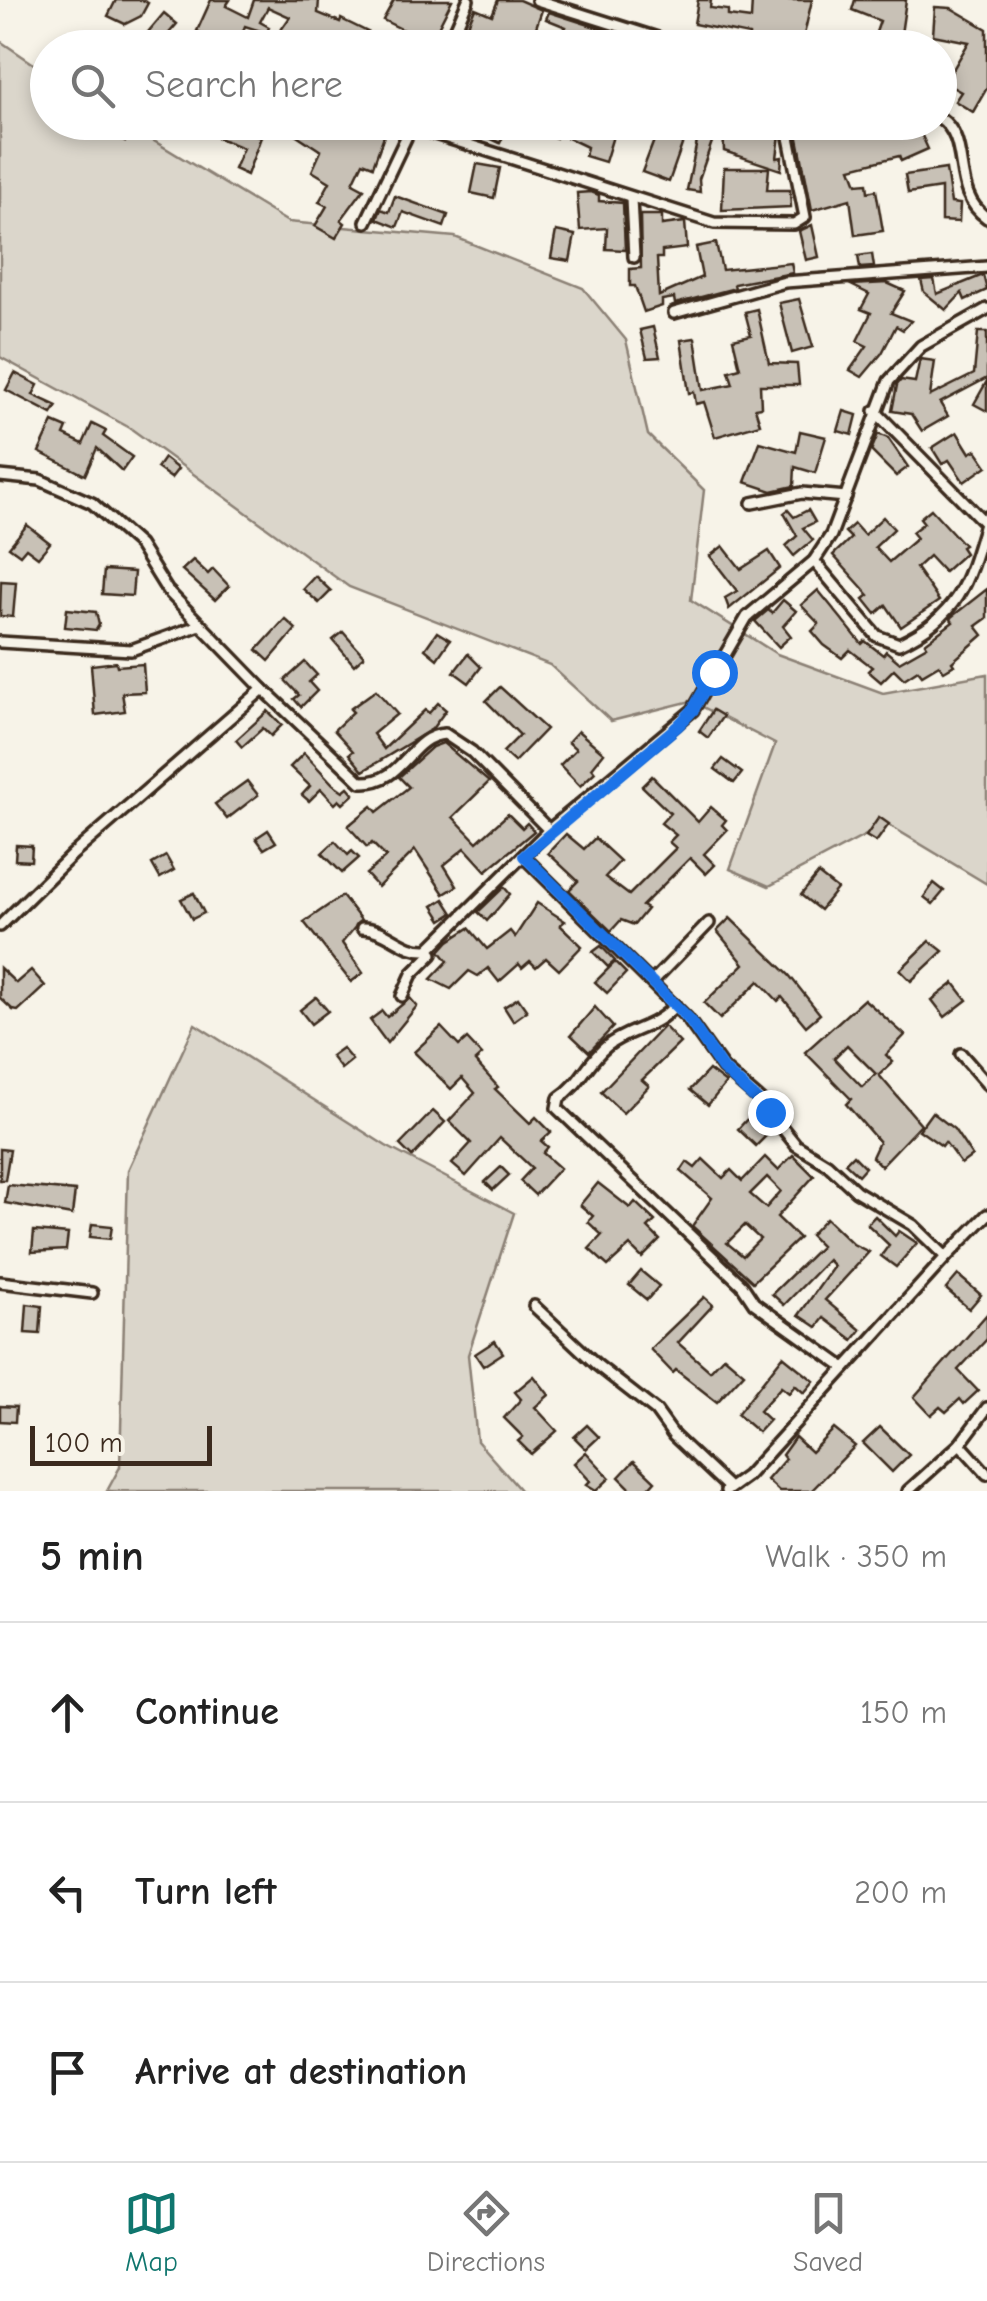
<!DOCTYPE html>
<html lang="en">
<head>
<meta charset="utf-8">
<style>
	body { margin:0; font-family:"Comic Neue",sans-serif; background:#f2f2f2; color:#222 }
	.scale { position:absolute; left:30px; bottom:25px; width:182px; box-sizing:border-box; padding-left:10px; border:5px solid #3b2a1e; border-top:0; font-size:28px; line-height:35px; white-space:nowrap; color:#3b2a1e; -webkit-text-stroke:8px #f7f3e8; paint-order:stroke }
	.stop { position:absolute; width:30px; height:30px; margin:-22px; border:8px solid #1a73e8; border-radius:50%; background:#fff }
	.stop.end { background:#1a73e8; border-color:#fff; box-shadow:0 2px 10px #0008 }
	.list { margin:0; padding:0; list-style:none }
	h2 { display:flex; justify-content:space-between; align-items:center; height:130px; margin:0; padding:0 40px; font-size:42px }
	h2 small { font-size:32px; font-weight:400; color:#767676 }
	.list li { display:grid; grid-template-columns:65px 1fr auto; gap:30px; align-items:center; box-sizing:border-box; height:180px; padding:0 40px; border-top:2px solid #e0e0e0 }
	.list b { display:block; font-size:38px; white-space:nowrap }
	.list em { font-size:32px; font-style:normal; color:#767676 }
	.icon { flex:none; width:55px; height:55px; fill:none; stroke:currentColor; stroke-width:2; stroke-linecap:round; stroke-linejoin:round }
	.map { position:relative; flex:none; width:987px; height:1491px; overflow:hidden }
	.search { position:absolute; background:#fff; box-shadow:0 5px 15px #0003; left:30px; right:30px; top:30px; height:110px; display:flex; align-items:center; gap:25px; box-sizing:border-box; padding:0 35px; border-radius:55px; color:#767676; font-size:38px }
	.sheet { height:670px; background:#fff }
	nav { display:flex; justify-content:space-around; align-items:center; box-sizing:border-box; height:140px; border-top:2px solid #e0e0e0; background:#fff; font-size:28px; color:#767676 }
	nav a { display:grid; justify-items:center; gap:5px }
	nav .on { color:#0f766e }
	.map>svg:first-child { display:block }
	.green { fill:#dbd6cb; stroke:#8b8074; stroke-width:2.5 }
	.building { fill:#c8c1b6; stroke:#3b2a1e; stroke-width:2.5; fill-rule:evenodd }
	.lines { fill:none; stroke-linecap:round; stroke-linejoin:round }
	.minor-casing { stroke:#3b2a1e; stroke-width:16 }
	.minor { stroke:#f7f3e8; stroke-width:9 }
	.route { stroke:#1a73e8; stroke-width:12 }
</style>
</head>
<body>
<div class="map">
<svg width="987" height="1491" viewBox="0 0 987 1491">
	<rect width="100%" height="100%" fill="#f7f3e8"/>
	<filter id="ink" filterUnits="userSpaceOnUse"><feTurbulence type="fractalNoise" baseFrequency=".01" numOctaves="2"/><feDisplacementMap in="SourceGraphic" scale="20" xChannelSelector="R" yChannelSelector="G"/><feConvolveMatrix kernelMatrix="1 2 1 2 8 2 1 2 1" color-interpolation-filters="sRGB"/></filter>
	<g filter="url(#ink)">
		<!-- green -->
		<g class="green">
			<path d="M0 41 47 73 48 122 124 123 288 222 455 237 583 288 626 340 648 435 704 490 691 600 777 654 883 693 987 674V884L887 824 769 886 730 869 775 744 691 701 611 721 550 665 349 587 130 428 0 357Z"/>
			<path d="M195 1024 386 1146 514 1213 468 1355 477 1441 521 1491H107L120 1467 128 1170Z"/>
		</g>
		<!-- building -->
		<g class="building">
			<path d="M116 0H142L148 3 141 16 125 24 108 16Z"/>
			<path d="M211 0H230L226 6 248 17 254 0H319L318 13 340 22 341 19 384 40 380 48H285L274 40 290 17 268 7 260 22 269 27 267 33 245 26 236 48H201L207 36 197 31Z"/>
			<path d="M394 0H452L430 43 383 20Z"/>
			<path d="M498 0H519L542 10 529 48H479L480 44 463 36 475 8 492 15Z"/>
			<path d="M698 0H711L710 8 728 10V16L751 19 752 0H812L801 48 749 40V35L694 24Z"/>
			<path d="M855 0H906L899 48 873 41 880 21 852 10Z"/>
			<path d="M935 7 951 8 987 29V88L973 112 955 101 961 92 945 83 969 42 933 35Z"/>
			<path d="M549 12 608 31 606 39 595 36 593 43 579 39 575 48H556L566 27 546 19Z"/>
			<path d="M164 13 177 24 156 48 144 37Z"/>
			<path d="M114 122H135L125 142 108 133Z"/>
			<path d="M205 122H227L261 137 247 175 234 169 243 148 216 137 219 130Z"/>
			<path d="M277 122H389L373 166 363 162 353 183 364 189 341 220 345 223 336 238 315 226 327 206 319 202 330 182 312 171 321 151Z"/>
			<path d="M488 122H510L500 143 483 135Z"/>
			<path d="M548 122H572L613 136 605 162 585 156 587 147 558 133 556 138 543 133Z"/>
			<path d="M661 122H690L669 182 642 172Z"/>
			<path d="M701 122H719L699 179 700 192 687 190Z"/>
			<path d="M723 122H769L767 132 780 134 777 158 782 157 781 170 724 151Z"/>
			<path d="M809 122H903L908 131 918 127 928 149 901 161 899 156 851 168 857 184 867 183 868 192 876 190 883 231 855 235 850 199 812 210 796 128Z"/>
			<path d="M477 164 500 168 494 198 471 193Z"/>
			<path d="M724 168H769L767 190H790L791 207 722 210Z"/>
			<path d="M946 169 951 203 960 204 959 222 941 221V188L908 193 905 175Z"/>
			<path d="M591 192 599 195V201L623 203 625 250 606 249 607 228 580 230 577 193Z"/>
			<path d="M395 196 448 215 444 227 403 212 397 227 377 219 381 209 389 212Z"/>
			<path d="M640 215H662V225L685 222 687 248 662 251V258H657L659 296 702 277 696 247 716 243 722 270 791 263 793 273 734 284 735 288 675 304 674 298 662 300V306L644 312 635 286H630V269L641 268Z"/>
			<path d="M812 225 819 257 806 260 799 231Z"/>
			<path d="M556 231 575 235 570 261 551 258Z"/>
			<path d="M872 254 874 267 860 268 858 256Z"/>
			<path d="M983 275 987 290 965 300 962 293 946 310 924 292 921 280 934 279 937 294Z"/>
			<path d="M887 283 905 291 891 313 911 321 903 330 896 326 882 353 862 377 850 370 867 346 857 341 871 313 861 309 869 294 851 285Z"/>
			<path d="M799 299 813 347 792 353 779 303Z"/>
			<path d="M757 309 769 363 797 364 799 385H760L761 407 755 408 760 424 715 437 704 402 696 404 694 392 689 393 681 340 695 338 703 390 733 384 729 371 740 368 733 339 751 335 745 312Z"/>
			<path d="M653 327 660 357 647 358 640 330Z"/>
			<path d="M978 332H987V378L940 403 948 416 922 431 911 414 892 411 897 385 901 380 915 382 920 359 935 361 930 396 974 374Z"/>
			<path d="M15 373 38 385 33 395 57 406 52 414 6 390Z"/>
			<path d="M987 381V411L974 404Z"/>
			<path d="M844 411 857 415 852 435 838 431Z"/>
			<path d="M53 422 67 428 64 435 83 444 92 424 106 431 103 436 132 457 122 471 97 448 85 475 39 452Z"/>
			<path d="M800 431 826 437 815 473 795 467 794 486 772 491 745 482 760 442 796 452Z"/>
			<path d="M957 432 970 453 976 450 987 466 964 482 949 460 942 464 932 448Z"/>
			<path d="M878 434 888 438 908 467 896 476 871 451Z"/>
			<path d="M164 458 178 469 171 478 157 468Z"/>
			<path d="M931 509 964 545 961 547 965 553 944 572 929 556 916 568 939 601 901 627 886 605 876 614 864 599 869 595 833 555 851 538 845 532 854 524 864 535 883 517 894 529 875 547 889 562 917 538 912 532 924 523 920 518Z"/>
			<path d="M788 510 794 517 808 510 815 522 803 528 813 540 794 556 786 546 797 536 784 513Z"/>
			<path d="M27 525 50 543 38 557 26 548 20 555 9 547Z"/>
			<path d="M723 546 741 569 769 551 780 568 729 609 725 598 737 591 710 556Z"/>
			<path d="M193 560 208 574 213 569 229 586 215 600 182 570Z"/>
			<path d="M104 570 134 572 132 596 102 594Z"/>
			<path d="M315 576 331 591 319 603 303 589Z"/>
			<path d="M1 581 16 582 13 617 0 616Z"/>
			<path d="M987 589V618L976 626 983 635 952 662 954 665 944 671 939 665 922 675 918 670 904 679 894 669 881 682 868 671 872 667 850 650 842 658 824 645 812 631 819 624 801 605 818 590 862 644 865 641 883 655 886 651 899 662 927 646 925 643 953 622 950 618Z"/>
			<path d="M783 600 796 611 783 626 791 636 779 647 755 621 768 610 772 613Z"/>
			<path d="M67 609 96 612 99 625 96 630 65 627Z"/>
			<path d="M285 619 296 629 269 661 257 650Z"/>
			<path d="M343 632 364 656 354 665 333 640Z"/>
			<path d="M437 632 450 640 437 659 425 649Z"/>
			<path d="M468 654 481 667 469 683 454 672Z"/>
			<path d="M116 662 117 666 143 664 145 692 122 693 125 711 95 715 91 665Z"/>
			<path d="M305 662 317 675 309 682 317 691 301 707 294 699 299 695 285 680Z"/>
			<path d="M500 687 546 729 514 762 503 752 520 735 486 701Z"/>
			<path d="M376 690 397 714 373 734 384 749 425 710 429 713 438 703 446 710 432 729 363 771 349 754 353 751 334 730 353 712 350 709Z"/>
			<path d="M713 710 723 716 708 738 699 731Z"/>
			<path d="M268 711 282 725 271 736 263 728 242 747 236 740Z"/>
			<path d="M578 731 604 753 592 768 595 772 580 786 560 765 576 749 568 742Z"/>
			<path d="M443 743 489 782 453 817 477 842 508 814 522 828 527 823 534 831 486 871 465 848 444 865 457 886 444 894 415 850 378 887 366 874 386 857 372 843 367 847 348 826 372 806 377 812 409 787 399 777 432 747Z"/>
			<path d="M304 753 333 784 343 791 348 787 354 794 343 804 339 800 335 804 321 789 309 801 302 795 310 786 290 767Z"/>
			<path d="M723 759 742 773 734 783 715 769Z"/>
			<path d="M652 776 698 822 711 807 726 820 722 825 727 830 704 854 715 865 706 874 690 858 642 906 647 909 634 925 621 920 611 931 569 890 578 881 548 853 566 834 584 849 595 838 620 861 605 877 629 895 676 848 669 842 676 835 661 823 670 813 642 786Z"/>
			<path d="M247 781 258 795 227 819 215 804Z"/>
			<path d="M879 817 889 824 876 842 866 836Z"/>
			<path d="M268 830 276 842 264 849 256 838Z"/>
			<path d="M335 841 348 855 352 851 359 858 342 873 322 853Z"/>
			<path d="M16 845 32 846 31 861 15 860Z"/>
			<path d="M166 856 174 870 160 878 152 864Z"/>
			<path d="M818 874 837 889 820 910 801 895Z"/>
			<path d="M934 883 944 891 933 904 924 897Z"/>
			<path d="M504 887 510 894 487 921 478 912Z"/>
			<path d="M194 893 204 913 192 919 181 899Z"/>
			<path d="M342 896 361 920 342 943 363 973 351 982 304 922Z"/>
			<path d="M444 899 453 913 442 920 433 906Z"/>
			<path d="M537 903 565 921 560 925 582 946 559 970 546 958 536 967 530 961 522 968 519 964 499 982 488 968 478 976 469 971 451 989 431 979 448 961 440 951 449 941 469 928 487 949 510 931 515 937Z"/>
			<path d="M730 918 789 975 820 1014 806 1026 782 997 778 1001 759 981 720 1019 704 1003 744 964 717 931Z"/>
			<path d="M930 941 943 951 911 981 900 970Z"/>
			<path d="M601 946 615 961 608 967 593 952Z"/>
			<path d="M615 962 626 973 607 993 595 982Z"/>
			<path d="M0 968 16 983 31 970 45 986 18 1011 13 1010 0 998Z"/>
			<path d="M954 983 967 1000 945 1017 932 1000Z"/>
			<path d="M316 997 328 1011 311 1024 300 1010Z"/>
			<path d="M410 998 417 1006 387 1043 370 1020 382 1011 387 1017Z"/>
			<path d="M518 998 527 1011 513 1021 504 1007Z"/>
			<path d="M864 999 905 1035 886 1055 893 1062 879 1075 921 1124 881 1166 872 1157 879 1142 846 1104 851 1099 805 1052ZM847 1045 876 1074 862 1087 834 1058Z"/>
			<path d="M595 1007 613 1027 589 1052 571 1035Z"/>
			<path d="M664 1026 680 1043 642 1080 649 1086 623 1113 601 1092Z"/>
			<path d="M441 1027 459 1046 467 1039 482 1055 475 1061 498 1087 495 1089 530 1123 536 1117 551 1132 541 1141 548 1147 543 1153 560 1168 535 1195 520 1181 532 1168 500 1138 466 1176 452 1164 471 1143 449 1121 475 1093 462 1078 451 1089 414 1052Z"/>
			<path d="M342 1048 352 1060 341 1069 331 1056Z"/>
			<path d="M709 1070 726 1083 708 1105 690 1090Z"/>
			<path d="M433 1111 445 1122 412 1157 400 1145Z"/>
			<path d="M932 1112 954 1129 972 1156 961 1164 945 1142 942 1146 919 1130Z"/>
			<path d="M750 1116 769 1133 756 1146 738 1129Z"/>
			<path d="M0 1149 10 1150 5 1180H0Z"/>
			<path d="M793 1155 814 1176 777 1217 799 1238 753 1282 692 1226 712 1198 681 1171 687 1162 695 1168 703 1159 723 1178 731 1170 742 1181 765 1157 778 1170ZM767 1177 781 1191 766 1208 750 1194ZM745 1225 760 1239 743 1256 727 1243Z"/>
			<path d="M853 1155 865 1167 858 1175 845 1163Z"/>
			<path d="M501 1167 509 1175 493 1190 485 1182Z"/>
			<path d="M598 1183 630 1208 635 1202 655 1221 648 1228 660 1240 642 1258 630 1246 608 1266 589 1249 602 1235 588 1222 593 1216 580 1205Z"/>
			<path d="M8 1185 75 1191 72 1215 5 1203Z"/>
			<path d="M875 1216 895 1236 899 1231 917 1243 896 1267 881 1256 889 1245 867 1224Z"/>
			<path d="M826 1218 853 1244 869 1252 825 1300 861 1330 853 1340 824 1318 817 1327 799 1315 834 1266 828 1260 784 1305 772 1294 821 1246 810 1235Z"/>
			<path d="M92 1224 112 1226 110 1239 90 1237Z"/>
			<path d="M34 1231 68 1234 66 1250 32 1252Z"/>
			<path d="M641 1271 659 1286 647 1300 629 1285Z"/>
			<path d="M958 1275 981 1295 969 1309 946 1289Z"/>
			<path d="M704 1297 713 1305 678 1343 710 1371 724 1356 744 1373 717 1402 676 1370 673 1373 650 1349Z"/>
			<path d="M27 1304 42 1306 40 1334 25 1333Z"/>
			<path d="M987 1314V1339L958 1370 978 1391 964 1404 960 1399 946 1412 940 1407 931 1415 914 1397Z"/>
			<path d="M495 1341 503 1353 483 1366 475 1354Z"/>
			<path d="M783 1356 814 1381 804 1393 795 1385 789 1393 781 1387 759 1411 769 1420 758 1432 737 1414Z"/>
			<path d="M534 1376 549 1395 535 1407 557 1431 531 1454 518 1441 523 1437 504 1418 521 1399 515 1392Z"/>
			<path d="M0 1406 16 1407 15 1422 0 1421Z"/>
			<path d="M587 1425 599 1437 586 1449 574 1437Z"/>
			<path d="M880 1427 909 1455 892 1472 863 1443Z"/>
			<path d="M834 1429 855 1446 811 1491H779L767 1480 785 1459 782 1455 795 1437 811 1452Z"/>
			<path d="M586 1452 610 1478 596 1491 586 1485 590 1481 574 1463Z"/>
			<path d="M634 1461 655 1481 646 1491H633L619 1477Z"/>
		</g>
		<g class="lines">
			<defs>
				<g id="minor">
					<path d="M537 0 689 48"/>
					<path d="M447 48 468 0"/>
					<path d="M940 118C973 141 949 192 987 218"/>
					<path d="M397 122 714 223 794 224 805 217 786 122"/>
					<path d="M187 129 192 122"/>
					<path d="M631 199 634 257"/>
					<path d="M366 222 412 125"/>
					<path d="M674 313 785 282 987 267"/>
					<path d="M875 411 985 523"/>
					<path d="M0 476 40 480 92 503 139 545 167 590 263 689 361 782C404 784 409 736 445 734L472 752 549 830"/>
					<path d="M752 503 802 493 846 497"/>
					<path d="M814 561 877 636 899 644C962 615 969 577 987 517"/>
					<path d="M0 642 131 650 200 625"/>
					<path d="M523 856 687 1018 723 1068 760 1100 796 1145 827 1164 856 1191 913 1225 946 1257 987 1215"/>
					<path d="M0 926 73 854 263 689"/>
					<path d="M362 928C388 928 402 952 428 950L549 830 693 710 747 617 814 561 831 535 889 381 921 346 987 309"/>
					<path d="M652 982 709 923"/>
					<path d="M402 996 412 974 432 954 428 950"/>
					<path d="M675 1005C657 1028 628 1029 607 1046 587 1062 581 1084 559 1098L557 1108 742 1285 754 1303 845 1368"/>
					<path d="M961 1054 987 1084"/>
					<path d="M0 1282 92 1293"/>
					<path d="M534 1306 597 1365 656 1411 674 1436 729 1488"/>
					<path d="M960 1444 987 1474"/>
					<path d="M726 1491 747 1476 946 1257"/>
					<path d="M908 1491 960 1444 987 1408"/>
				</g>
			</defs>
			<!-- minor casing -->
			<use href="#minor" class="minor-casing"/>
			<!-- minor -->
			<use href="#minor" class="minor"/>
		</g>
	</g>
	<g class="lines" filter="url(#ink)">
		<!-- route -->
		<path class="route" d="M714 672 693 710 678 726 524 856 688 1018 722 1068 770 1112"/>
	</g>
</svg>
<div class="scale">100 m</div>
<div class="stop" style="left:714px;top:672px"></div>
<div class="stop end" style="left:770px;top:1112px"></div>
<div class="search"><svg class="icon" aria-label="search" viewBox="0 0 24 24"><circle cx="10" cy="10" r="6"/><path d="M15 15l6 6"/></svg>Search here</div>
</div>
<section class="sheet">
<h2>5 min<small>Walk · 350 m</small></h2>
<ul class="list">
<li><svg class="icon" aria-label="ahead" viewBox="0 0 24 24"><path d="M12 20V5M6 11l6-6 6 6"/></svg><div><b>Continue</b></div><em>150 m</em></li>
<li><svg class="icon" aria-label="left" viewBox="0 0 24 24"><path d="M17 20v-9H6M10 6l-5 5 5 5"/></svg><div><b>Turn left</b></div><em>200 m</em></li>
<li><svg class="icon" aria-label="arrive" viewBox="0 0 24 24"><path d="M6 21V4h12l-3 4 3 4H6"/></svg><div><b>Arrive at destination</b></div></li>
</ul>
</section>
<nav>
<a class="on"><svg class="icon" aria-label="map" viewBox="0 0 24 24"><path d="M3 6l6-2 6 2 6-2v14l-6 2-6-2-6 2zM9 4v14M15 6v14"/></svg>Map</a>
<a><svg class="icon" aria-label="directions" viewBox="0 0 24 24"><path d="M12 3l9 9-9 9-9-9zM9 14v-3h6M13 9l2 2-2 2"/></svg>Directions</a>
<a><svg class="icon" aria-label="saved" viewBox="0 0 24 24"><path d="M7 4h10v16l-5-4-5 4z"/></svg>Saved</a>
</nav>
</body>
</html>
